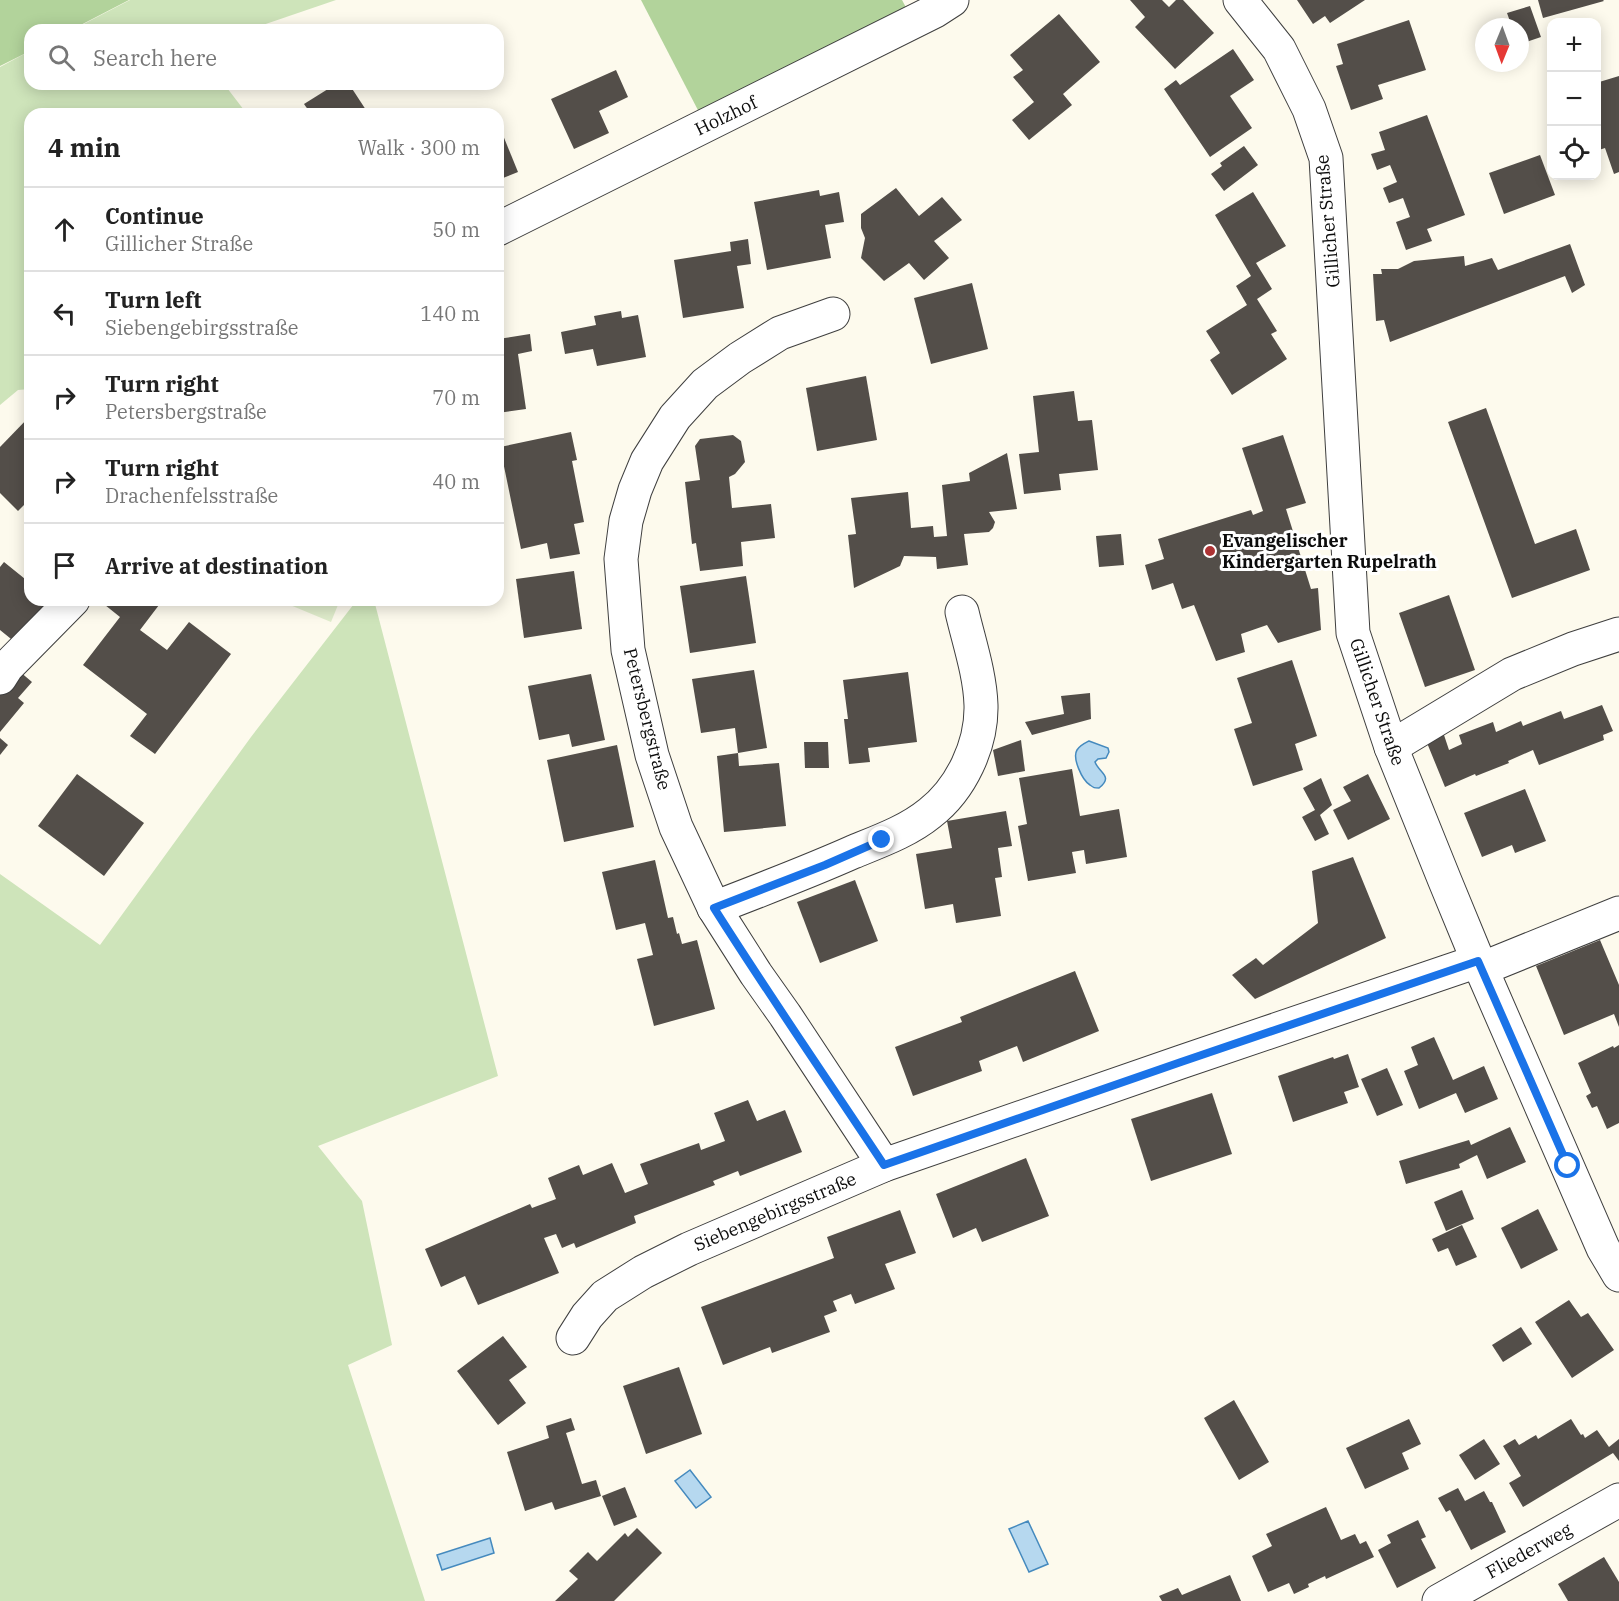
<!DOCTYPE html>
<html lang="en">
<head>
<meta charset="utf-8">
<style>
	body { margin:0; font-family:"IBM Plex Serif",serif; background:#f6f6f6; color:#222 }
	.controls { position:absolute; right:18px; top:18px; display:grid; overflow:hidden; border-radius:12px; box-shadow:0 3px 15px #0003 }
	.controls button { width:54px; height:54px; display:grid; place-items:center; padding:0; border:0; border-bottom:2px solid #e0e0e0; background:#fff; color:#222; font:30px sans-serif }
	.compass { position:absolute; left:1475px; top:18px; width:54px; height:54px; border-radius:50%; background:#fff; box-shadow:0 3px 15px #0003; rotate:181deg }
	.stop { position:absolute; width:18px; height:18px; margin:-14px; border:4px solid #1a73e8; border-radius:50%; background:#fff }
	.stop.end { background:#1a73e8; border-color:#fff; box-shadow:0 2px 6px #0008 }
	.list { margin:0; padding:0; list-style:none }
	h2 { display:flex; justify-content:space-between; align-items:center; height:78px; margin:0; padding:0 24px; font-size:26px }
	h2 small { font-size:20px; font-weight:400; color:#767676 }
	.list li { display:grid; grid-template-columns:39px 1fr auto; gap:18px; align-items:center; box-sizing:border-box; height:84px; padding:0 24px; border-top:2px solid #e0e0e0 }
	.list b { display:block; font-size:22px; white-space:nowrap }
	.list p { margin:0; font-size:20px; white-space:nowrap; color:#767676 }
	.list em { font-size:20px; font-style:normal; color:#767676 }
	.icon { flex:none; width:33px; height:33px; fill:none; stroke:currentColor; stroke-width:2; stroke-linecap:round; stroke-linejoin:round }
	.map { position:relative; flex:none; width:1619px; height:1601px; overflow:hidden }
	.search { position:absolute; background:#fff; box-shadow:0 3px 15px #0003; left:24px; top:24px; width:480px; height:66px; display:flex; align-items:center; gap:15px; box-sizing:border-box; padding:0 21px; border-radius:18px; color:#767676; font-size:22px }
	.panel { position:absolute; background:#fff; box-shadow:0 3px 15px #0003; left:24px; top:108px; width:480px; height:498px; border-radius:18px }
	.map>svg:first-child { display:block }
	.green { fill:#cee4ba }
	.forest { fill:#b2d39b }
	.pitch { fill:#dfeccb }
	.water { fill:#b6d8ef; stroke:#458abe; stroke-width:1.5 }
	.building { fill:#534e49 }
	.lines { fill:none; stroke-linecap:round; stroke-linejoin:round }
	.minor-casing { stroke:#3f3f3f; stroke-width:35 }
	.minor { stroke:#fff; stroke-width:33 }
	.route { stroke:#1a73e8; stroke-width:8 }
	.poi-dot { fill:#ad3334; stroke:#fff; stroke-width:2 }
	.labels { text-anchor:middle; stroke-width:6; stroke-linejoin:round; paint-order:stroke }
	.street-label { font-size:18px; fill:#0c0c0c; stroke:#fff }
	.poi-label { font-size:18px; font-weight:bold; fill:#0c0c0c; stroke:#fff; text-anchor:start }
</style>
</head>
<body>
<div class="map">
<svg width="1619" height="1601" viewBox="0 0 1619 1601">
	<rect width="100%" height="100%" fill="#fdfaed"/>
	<!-- green -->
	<g class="green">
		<path d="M130 0H336L248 30H72Z"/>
		<path d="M30 51V84H224L247 114H30V389L18 390 0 405V67Z"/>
		<path d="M357 600H374L498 1076 318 1146 362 1201 392 1345 348 1365 425 1601H0V874L100 945 251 737Z"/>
	</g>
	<!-- forest -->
	<g class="forest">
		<path d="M0 0H129L71 30H30V51L0 66Z"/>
		<path d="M641 0H902L909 13 701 116Z"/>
	</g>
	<!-- pitch -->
	<path class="pitch" d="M278 600H340L331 622Z"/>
	<!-- water -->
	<g class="water">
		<path d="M1089 741 1108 748 1109 752 1106 758 1098 759 1095 762C1099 773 1114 776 1099 788 1094 788 1094 788 1090 785 1082 780 1072 758 1077 750 1080 745 1085 743 1089 741Z"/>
		<path d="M690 1470 711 1497 696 1508 675 1481Z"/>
		<path d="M1028 1521 1048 1564 1029 1572 1009 1529Z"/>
		<path d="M490 1538 494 1553 442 1570 437 1555Z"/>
	</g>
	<!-- building -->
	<g class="building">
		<path d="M1130 0H1162L1169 7 1176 0H1183L1214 33 1175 69 1135 27 1145 17Z"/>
		<path d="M1297 0H1365L1330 23 1325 16 1313 24Z"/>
		<path d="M1538 0H1603L1604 1 1543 18Z"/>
		<path d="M1530 6 1541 37 1520 44V27H1512L1507 13Z"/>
		<path d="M1059 14 1100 62 1063 94 1072 105 1029 140 1012 120 1034 102 1013 77 1023 70 1010 55Z"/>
		<path d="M1409 20 1426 70 1378 85 1383 99 1351 110 1336 66 1343 64 1337 44Z"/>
		<path d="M1233 49 1254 80 1230 96 1252 128 1210 157 1164 89 1176 80 1180 85Z"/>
		<path d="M616 70 628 97 599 111 609 133 574 149 551 99Z"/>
		<path d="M1619 76V172L1614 174 1605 148 1596 151V83Z"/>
		<path d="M336 84H349L366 110 360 114H311L304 104Z"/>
		<path d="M1427 115 1465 215 1427 229 1432 241 1406 250 1396 222 1410 217 1403 198 1389 203 1383 188 1397 182 1390 165 1377 170 1371 154 1385 150 1379 132Z"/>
		<path d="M498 123 518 172 498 180Z"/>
		<path d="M1244 146 1258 165 1224 191 1211 174 1222 166 1220 163Z"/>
		<path d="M1540 155 1555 195 1504 214 1489 173Z"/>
		<path d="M896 188 919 216 942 197 962 220 934 241 949 258 924 280 909 263 884 281 861 258 865 238 861 228V214Z"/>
		<path d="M819 190 820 196 839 192 844 222 825 225 831 258 767 270 754 202Z"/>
		<path d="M1253 192 1286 246 1256 263 1272 289 1257 299 1277 331 1271 334 1287 359 1232 395 1210 360 1220 353 1206 331 1247 305 1236 286 1251 276 1215 215Z"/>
		<path d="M748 239 751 264 737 266 744 308 683 318 674 260 731 251 730 242Z"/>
		<path d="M1570 244 1585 285 1572 293 1565 276 1390 342 1384 320 1376 321 1373 274H1382L1381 269H1398L1414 261 1464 256 1465 266 1492 258 1498 270Z"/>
		<path d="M972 283 988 349 931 364 914 298Z"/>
		<path d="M621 311 622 318 638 315 646 357 597 366 593 349 565 354 561 332 596 325 594 316Z"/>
		<path d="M530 334 532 351 518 354 526 409 498 413V339Z"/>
		<path d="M866 376 877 440 817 451 806 388Z"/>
		<path d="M1074 391 1078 421 1092 420 1098 470 1059 474 1061 490 1024 494 1019 454 1039 452 1033 396Z"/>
		<path d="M1486 408 1535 544 1576 529 1590 570 1512 598 1448 422Z"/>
		<path d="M30 416V499L18 511 0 493V447Z"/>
		<path d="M571 432 577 460 572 461 584 522 574 524 580 554 550 559 547 543 521 549 500 447Z"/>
		<path d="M733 435 741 441 745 462 735 474 729 477 732 508 771 504 775 538 741 542 743 566 700 571 696 543 692 544 685 482 700 480 695 446 700 439Z"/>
		<path d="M1283 435 1306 503 1286 509 1311 589 1318 588 1321 630 1278 643 1267 625 1241 634 1245 652 1216 661 1194 605 1182 609 1173 583 1152 590 1145 565 1164 559 1158 539 1251 510 1253 515 1263 511 1242 448Z"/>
		<path d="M1007 453 1017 509 989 512 995 522 993 528 989 532 964 534 968 565 937 569 936 557 904 556 900 566 854 588 848 535 856 534 851 498 908 492 911 528 933 526 934 537 947 536 942 485 970 481 969 473Z"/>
		<path d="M1121 534 1124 565 1099 567 1096 536Z"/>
		<path d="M4 562 30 583V600H51L21 647 0 630V567Z"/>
		<path d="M574 571 582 629 524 638 516 579Z"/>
		<path d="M746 576 756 643 690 653 680 586Z"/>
		<path d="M1449 595 1475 670 1425 687 1399 613Z"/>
		<path d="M101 600H152L159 605 140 630 167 650 189 622 231 654 155 754 130 736 147 714 83 665 120 617 100 601Z"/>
		<path d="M1292 660 1317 736 1295 744 1303 770 1253 786 1234 729 1252 723 1237 678Z"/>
		<path d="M754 670 767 748 738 753 735 728 701 733 692 679Z"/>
		<path d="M19 671 32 682 18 698 24 703 0 732V694Z"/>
		<path d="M908 672 917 742 868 748 870 762 849 764 844 719H848L843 680Z"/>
		<path d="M591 674 605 740 572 747 569 734 539 740 528 686Z"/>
		<path d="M1090 693 1091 719 1032 735 1025 722 1064 714 1061 696Z"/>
		<path d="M1602 705 1613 731 1603 735 1604 740 1539 765 1533 750 1508 761 1509 763 1476 776 1475 774 1445 787 1425 738 1442 729 1449 750 1462 744 1459 735 1493 722 1496 732 1521 721 1523 726 1561 711 1564 719Z"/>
		<path d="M0 738 8 745 0 755Z"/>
		<path d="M1021 740 1025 771 998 776 993 750Z"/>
		<path d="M804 742H828L829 768H805Z"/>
		<path d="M617 745 634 827 564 842 547 760Z"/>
		<path d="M738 753 739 766 779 763 786 826 724 832 717 756Z"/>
		<path d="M1072 769 1080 816 1119 809 1127 857 1086 864 1084 850 1072 852 1076 873 1028 881 1018 826 1027 824 1019 778Z"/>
		<path d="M77 774 144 823 104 876 38 826Z"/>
		<path d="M1368 774 1390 819 1348 840 1333 810 1351 801 1343 787Z"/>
		<path d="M1321 778 1332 805 1320 815 1329 834 1315 841 1302 817 1315 810 1303 788Z"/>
		<path d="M1525 789 1546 841 1515 853 1512 845 1482 857 1464 813Z"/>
		<path d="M1006 811 1012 846 998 848 1002 877 995 878 1001 916 956 923 953 904 925 909 916 854 952 848 947 821Z"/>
		<path d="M1353 857 1386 938 1255 999 1232 975 1256 958 1263 965 1318 923 1312 871Z"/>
		<path d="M655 860 668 918 673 917 677 934 679 933 682 944 697 940 715 1009 654 1026 637 959 653 955 645 923 616 930 602 872Z"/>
		<path d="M855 880 878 941 820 963 797 902Z"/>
		<path d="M1600 940 1619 985V1027L1614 1014 1564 1035 1536 966Z"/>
		<path d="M1075 971 1099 1031 1023 1062 1017 1046 979 1061 982 1071 913 1096 895 1047 962 1022 960 1017Z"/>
		<path d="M1434 1037 1453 1080 1484 1066 1498 1099 1465 1113 1456 1093 1419 1109 1404 1071 1418 1065 1411 1047Z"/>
		<path d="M1619 1045V1123L1607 1129 1597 1106 1592 1108 1586 1096 1591 1093 1578 1063 1613 1046 1614 1048Z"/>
		<path d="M1348 1054 1359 1087 1344 1092 1348 1103 1293 1122 1278 1076 1333 1057 1334 1059Z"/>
		<path d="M1387 1068 1403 1105 1377 1116 1361 1079Z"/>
		<path d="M1212 1093 1232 1154 1151 1181 1131 1119Z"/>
		<path d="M748 1100 757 1121 785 1110 802 1152 740 1176 738 1171 713 1181 715 1185 634 1216 636 1223 576 1248 574 1243 562 1248 556 1234 544 1238 559 1273 478 1305 465 1276 441 1287 425 1249 530 1204 532 1208 556 1199 548 1178 579 1165 583 1175 612 1163 625 1193 648 1184 640 1164 699 1143 701 1150 725 1141 714 1113Z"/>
		<path d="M1510 1127 1526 1162 1487 1179 1477 1155 1459 1164 1460 1168 1406 1184 1399 1161 1469 1140 1471 1145Z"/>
		<path d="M1026 1158 1049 1216 982 1242 976 1228 953 1238 936 1194Z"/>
		<path d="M1462 1190 1474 1219 1446 1231 1434 1202Z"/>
		<path d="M1538 1209 1558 1250 1521 1269 1501 1228Z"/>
		<path d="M900 1210 916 1253 885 1264 895 1289 855 1304 851 1294 833 1301 837 1311 824 1316 830 1332 772 1353 770 1347 723 1365 701 1307 834 1258 827 1237Z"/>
		<path d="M1462 1225 1477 1257 1456 1266 1448 1248 1438 1252 1432 1239Z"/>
		<path d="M1569 1300 1581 1317 1588 1313 1614 1350 1572 1378 1535 1322Z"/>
		<path d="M1521 1327 1532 1344 1503 1362 1492 1345Z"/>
		<path d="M503 1336 527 1367 509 1380 526 1403 498 1425 457 1371Z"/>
		<path d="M679 1367 702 1434 646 1454 623 1386Z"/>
		<path d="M1234 1400 1269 1462 1239 1480 1204 1418Z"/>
		<path d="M571 1418 575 1430 566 1433 582 1484 596 1480 601 1496 555 1510 552 1502 525 1511 507 1452 549 1438 546 1426Z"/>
		<path d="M1409 1419 1421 1444 1402 1453 1409 1469 1365 1489 1346 1448Z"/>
		<path d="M1571 1419 1581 1435 1583 1434 1585 1438 1597 1430 1609 1447 1619 1439V1461L1613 1453 1523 1507 1509 1483 1521 1476 1503 1446 1515 1439 1519 1445 1536 1435 1538 1439Z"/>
		<path d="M1484 1439 1500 1464 1475 1480 1459 1455Z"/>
		<path d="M625 1487 637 1517 614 1526 602 1496Z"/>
		<path d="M1458 1488 1465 1501 1484 1491 1490 1502H1492L1506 1532 1471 1550 1450 1510 1446 1512 1438 1498Z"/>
		<path d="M1326 1507 1341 1540 1355 1534 1360 1544 1366 1541 1374 1557 1326 1579 1325 1576 1308 1584 1309 1587 1294 1594 1289 1583 1268 1592 1252 1556 1272 1546 1266 1534Z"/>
		<path d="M1418 1520 1426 1537 1421 1539 1436 1568 1397 1588 1378 1550 1391 1543 1387 1535Z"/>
		<path d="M637 1528 662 1553 614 1601H555L578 1579 569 1571 588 1552 597 1561 625 1533 628 1537Z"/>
		<path d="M1604 1557 1619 1582V1601H1568L1558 1584Z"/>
		<path d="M1230 1575 1241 1601H1162L1159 1596 1178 1588 1182 1595Z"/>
	</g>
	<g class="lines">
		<defs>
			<g id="minor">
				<path d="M1240 0 1279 49 1309 109 1326 158 1353 633 1391 747 1445 881 1478 961 1603 1248 1619 1275"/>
				<path d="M498 229 935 11 952 0"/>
				<path d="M833 314 780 333 740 358 705 384 675 417 647 461 635 490 626 521 621 559 628 650 652 755 676 827 714 908 756 974 785 1015 884 1165"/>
				<path d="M0 678 7 667 73 600"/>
				<path d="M1391 747 1512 674 1573 649 1619 634"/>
				<path d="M714 908C761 890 808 872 853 852 880 841 908 831 930 813 961 789 982 745 981 705 980 674 969 642 962 612"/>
				<path d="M1481 969 1619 913"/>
				<path d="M573 1338 587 1316 605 1296 643 1272 689 1249 884 1165 1181 1062 1478 961"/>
				<path d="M1439 1601 1619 1500"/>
			</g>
		</defs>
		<!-- minor casing -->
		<use href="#minor" class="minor-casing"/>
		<!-- minor -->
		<use href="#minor" class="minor"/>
	</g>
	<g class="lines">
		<!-- route -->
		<path class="route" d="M882 840 825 865 714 908C769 995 827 1079 884 1165L1181 1062 1478 961 1568 1166"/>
	</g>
	<!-- markers -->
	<circle class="poi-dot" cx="1210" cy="551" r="6"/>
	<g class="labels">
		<!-- street labels -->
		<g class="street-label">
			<text transform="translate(726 116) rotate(-26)" y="6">Holzhof</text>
			<text transform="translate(1328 221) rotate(-95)" y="6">Gillicher Straße</text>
			<text transform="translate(1377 702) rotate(71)" y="6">Gillicher Straße</text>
			<text transform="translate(647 719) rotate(76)" y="6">Petersbergstraße</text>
			<text transform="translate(775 1212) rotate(-23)" y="6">Siebengebirgsstraße</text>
			<text transform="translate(1529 1551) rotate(-29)" y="6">Fliederweg</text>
		</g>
		<!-- poi labels -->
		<g class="poi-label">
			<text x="1222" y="547">Evangelischer<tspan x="1222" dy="21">Kindergarten Rupelrath</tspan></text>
		</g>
	</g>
</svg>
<div class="controls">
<button>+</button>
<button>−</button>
<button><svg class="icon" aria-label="locate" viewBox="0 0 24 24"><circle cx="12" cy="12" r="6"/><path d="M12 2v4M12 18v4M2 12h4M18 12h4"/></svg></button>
</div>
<svg class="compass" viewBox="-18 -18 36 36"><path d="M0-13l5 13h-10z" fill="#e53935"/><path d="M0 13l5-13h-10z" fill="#767676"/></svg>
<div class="stop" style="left:1568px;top:1166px"></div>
<div class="stop end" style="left:882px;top:840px"></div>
<div class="search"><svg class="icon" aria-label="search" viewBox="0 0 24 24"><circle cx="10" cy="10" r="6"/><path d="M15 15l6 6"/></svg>Search here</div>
<section class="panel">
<h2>4 min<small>Walk · 300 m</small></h2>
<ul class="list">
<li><svg class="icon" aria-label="ahead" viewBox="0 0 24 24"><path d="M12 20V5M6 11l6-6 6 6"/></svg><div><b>Continue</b><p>Gillicher Straße</p></div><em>50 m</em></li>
<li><svg class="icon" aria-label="left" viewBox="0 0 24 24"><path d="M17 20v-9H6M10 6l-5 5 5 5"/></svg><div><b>Turn left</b><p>Siebengebirgsstraße</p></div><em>140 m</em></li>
<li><svg class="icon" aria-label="right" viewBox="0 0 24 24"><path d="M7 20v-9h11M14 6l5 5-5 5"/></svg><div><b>Turn right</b><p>Petersbergstraße</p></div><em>70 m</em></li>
<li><svg class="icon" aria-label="right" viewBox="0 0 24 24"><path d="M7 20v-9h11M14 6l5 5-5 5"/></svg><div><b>Turn right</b><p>Drachenfelsstraße</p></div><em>40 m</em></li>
<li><svg class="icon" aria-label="arrive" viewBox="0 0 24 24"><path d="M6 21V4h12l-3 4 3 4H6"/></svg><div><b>Arrive at destination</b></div></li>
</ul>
</section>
</div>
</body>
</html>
